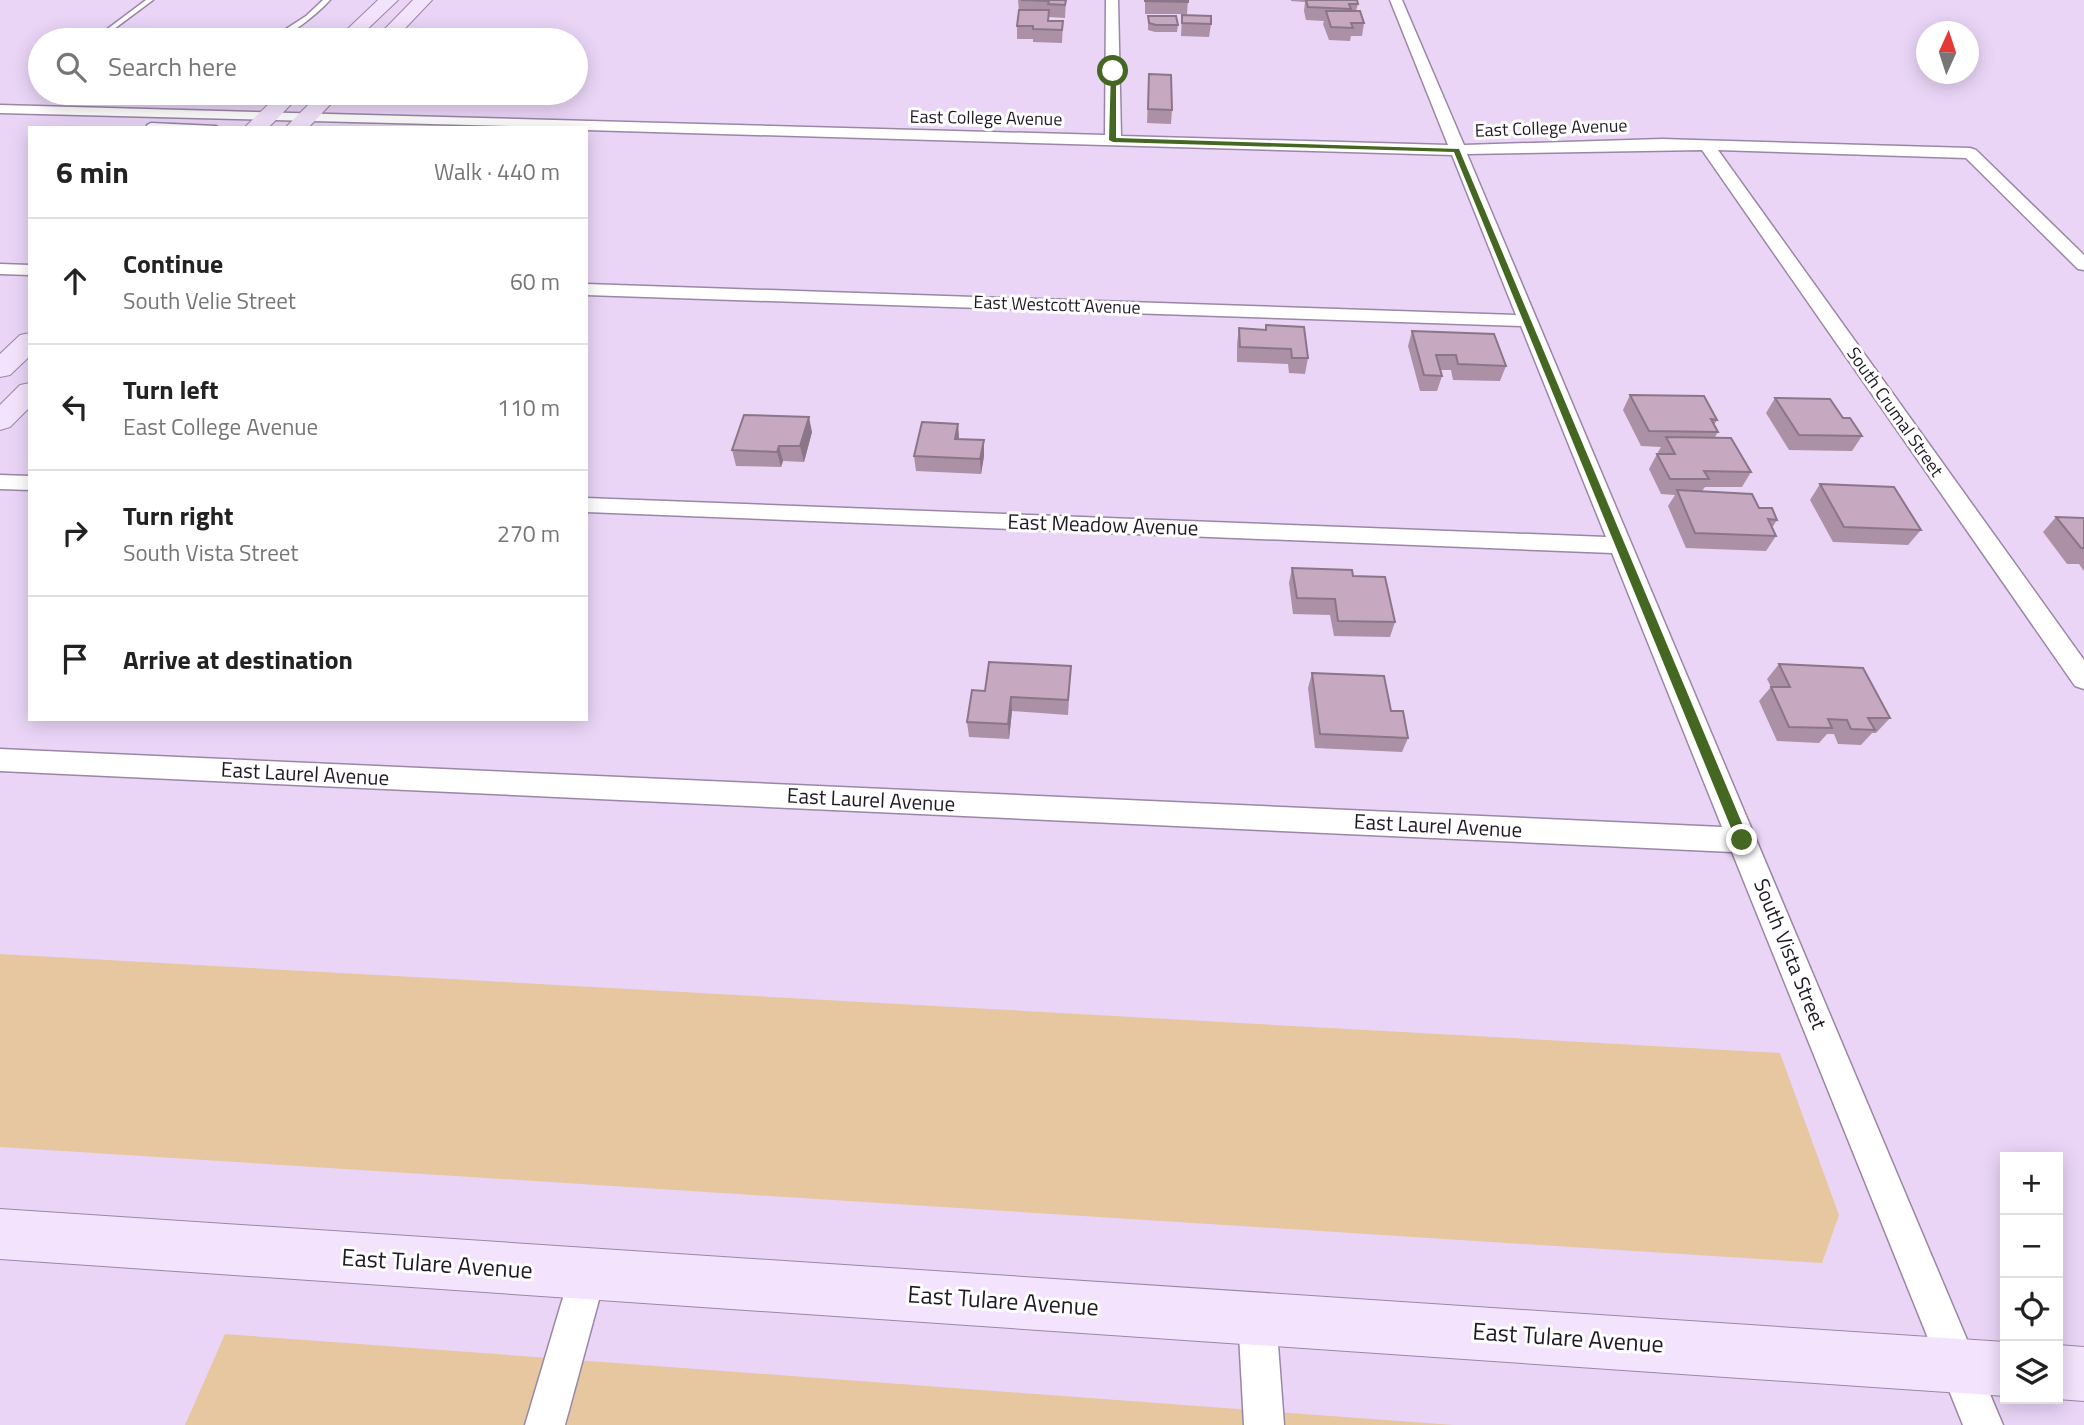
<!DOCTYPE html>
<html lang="en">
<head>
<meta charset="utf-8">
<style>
	body { margin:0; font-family:"Titillium Web",sans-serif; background:#f6f6f6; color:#222 }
	.controls { position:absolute; right:21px; bottom:21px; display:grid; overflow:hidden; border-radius:0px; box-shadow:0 4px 18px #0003 }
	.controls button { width:63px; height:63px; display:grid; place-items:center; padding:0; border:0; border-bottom:2px solid #e0e0e0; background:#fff; color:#222; font:35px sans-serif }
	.compass { position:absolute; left:1916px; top:21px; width:63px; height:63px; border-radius:50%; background:#fff; box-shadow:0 4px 18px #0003; rotate:3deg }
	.stop { position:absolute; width:21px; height:21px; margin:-16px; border:5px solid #446821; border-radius:50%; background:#fff }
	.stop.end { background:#446821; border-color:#fff; box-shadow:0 2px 7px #0008 }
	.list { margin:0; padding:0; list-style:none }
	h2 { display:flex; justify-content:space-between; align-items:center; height:91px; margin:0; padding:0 28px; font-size:30px }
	h2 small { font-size:23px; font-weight:400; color:#767676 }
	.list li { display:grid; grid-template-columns:46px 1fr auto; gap:21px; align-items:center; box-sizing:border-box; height:126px; padding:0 28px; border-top:2px solid #e0e0e0 }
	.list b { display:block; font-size:26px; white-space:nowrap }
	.list p { margin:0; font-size:23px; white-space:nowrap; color:#767676 }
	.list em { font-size:23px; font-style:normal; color:#767676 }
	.icon { flex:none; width:38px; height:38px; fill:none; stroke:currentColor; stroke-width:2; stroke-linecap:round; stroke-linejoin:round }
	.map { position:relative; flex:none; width:2084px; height:1425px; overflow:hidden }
	.search { position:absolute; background:#fff; box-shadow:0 4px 18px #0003; left:28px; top:28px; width:560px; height:77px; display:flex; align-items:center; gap:18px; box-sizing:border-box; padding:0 24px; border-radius:38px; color:#767676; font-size:26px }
	.panel { position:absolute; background:#fff; box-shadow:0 4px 18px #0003; left:28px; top:126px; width:560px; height:595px; border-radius:0px }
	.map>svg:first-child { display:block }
	.green { fill:#e7c79f }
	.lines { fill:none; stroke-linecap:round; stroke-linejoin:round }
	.lane-casing { stroke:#9a87a6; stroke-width:3 }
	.street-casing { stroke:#9a87a6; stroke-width:3 }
	.secondary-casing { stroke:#9a87a6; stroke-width:2 }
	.lane { fill:#fff; fill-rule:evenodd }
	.street { fill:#fff; fill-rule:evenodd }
	.secondary { fill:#f3e3fc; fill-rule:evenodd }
	.wall { fill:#ab90a6 }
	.shaded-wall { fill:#8b7687 }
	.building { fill:#c7a8c1; stroke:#8b7687; stroke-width:2 }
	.route { fill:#446821 }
	.labels { text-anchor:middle; stroke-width:6; stroke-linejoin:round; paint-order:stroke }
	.far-street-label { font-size:18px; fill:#211a26; stroke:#fff }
	.street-label { font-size:21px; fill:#211a26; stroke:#fff }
	.near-street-label { font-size:24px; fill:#211a26; stroke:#fff }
</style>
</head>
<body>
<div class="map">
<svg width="2084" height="1425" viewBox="0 0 2084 1425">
	<rect width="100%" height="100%" fill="#ead5f7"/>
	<!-- green -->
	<g class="green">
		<path d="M0 954 1780 1053 1839 1215 1822 1263 0 1147Z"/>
		<path d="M225 1334 1454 1425H185Z"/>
	</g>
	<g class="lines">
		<defs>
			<g id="lane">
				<path d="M146 0H153L106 35 182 38 185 40 98 38V36Z"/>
				<path d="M323 0H330C318 13 287 40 269 40L306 16Z"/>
				<path d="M151 123 216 126 219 128 148 127 147 125Z"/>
			</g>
			<g id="street">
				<path d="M1106 0H1118L1121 136 1448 145 1390 0H1402L1464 145 1662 139 1970 148 1976 150 2084 255V270L2078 269 1966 158 1718 150 2084 660V689L2075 686 1702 150 1467 154 2003 1425H1963L1732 852 0 771V749L1722 827 1612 553 586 512V498L1606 537 1521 326 586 295V284L1516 315 1452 155 586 130V128L0 113V105L1105 135Z"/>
				<path d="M0 264 30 265V275L0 274Z"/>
				<path d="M0 475 30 476V490L0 489Z"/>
				<path d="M588 1256 601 1261 606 1274 565 1425H525L570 1274 575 1261Z"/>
				<path d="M1257 1298 1270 1304 1276 1317 1284 1425H1244L1238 1317 1244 1304Z"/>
			</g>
			<g id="secondary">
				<path d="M378 0H398L356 40H336Z"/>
				<path d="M413 0H432L394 40H374Z"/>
				<path d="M280 93H302L268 128H244Z"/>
				<path d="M320 93H341L308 128H285Z"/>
				<path d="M30 333V356L10 375 0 377V354L20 335Z"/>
				<path d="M30 383V407L10 427 0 430V405L20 385Z"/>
				<path d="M0 1209 2005 1342V1396L0 1259Z"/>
				<path d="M2058 1345 2084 1347V1401L2057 1399Z"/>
			</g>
		</defs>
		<!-- lane casing -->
		<use href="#lane" class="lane-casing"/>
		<!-- street casing -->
		<use href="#street" class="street-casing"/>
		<!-- secondary casing -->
		<use href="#secondary" class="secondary-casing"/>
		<!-- lane -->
		<use href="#lane" class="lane"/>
		<!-- street -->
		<use href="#street" class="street"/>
		<!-- secondary -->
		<use href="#secondary" class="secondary"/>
	</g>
	<!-- wall -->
	<g class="wall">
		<path d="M1018 0H1066L1065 18 1049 17V21H1063L1062 43 1033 42V39H1017V26L1019 13Z"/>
		<path d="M1145 0H1188L1187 14H1145Z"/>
		<path d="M1291 0H1357L1358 4 1356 11 1364 23 1362 36H1351L1350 41 1329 40 1323 24 1324 21 1306 20 1304 11 1305 2 1291 1Z"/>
		<path d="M1182 15 1211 24 1209 37 1181 36Z"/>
		<path d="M1148 16 1178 25 1177 32H1155L1148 30Z"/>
		<path d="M1149 74 1172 110 1171 124 1147 123Z"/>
		<path d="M1266 325 1308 358 1305 374 1289 373 1288 364 1237 362V344L1239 328 1265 330Z"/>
		<path d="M1412 331 1506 366 1500 381 1453 380 1451 370H1440L1442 376 1437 391H1420L1408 346Z"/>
		<path d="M1630 395 1717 420 1714 425 1718 432 1715 437 1751 472 1742 487H1705L1702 491 1759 508 1777 520 1772 528 1776 536 1766 551 1686 548 1668 506 1675 495 1661 494 1649 469 1657 454H1659L1658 452 1661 447 1641 446 1623 410Z"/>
		<path d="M1775 398 1843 418 1862 436 1852 451 1789 450 1766 413Z"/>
		<path d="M958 424 959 439 984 456 981 474 916 471 914 456Z"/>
		<path d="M812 432 804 462 783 461 781 467 736 466 732 450Z"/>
		<path d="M1820 484 1921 530 1908 545 1833 542 1810 500Z"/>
		<path d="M2056 517 2084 518V571L2079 564H2067L2043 532Z"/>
		<path d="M1292 568 1353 576 1395 622 1390 637 1334 636 1330 615 1293 614 1289 583Z"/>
		<path d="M1779 664 1890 718 1876 733H1872L1861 745 1838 744 1834 734H1827L1819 743 1777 741 1759 701 1771 687 1767 679Z"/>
		<path d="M1071 666 1068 715 1012 711 1009 739 969 737 967 722 985 691Z"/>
		<path d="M1312 673 1391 711 1408 738 1402 752 1315 748 1308 688Z"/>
	</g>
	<!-- shaded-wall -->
	<g class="shaded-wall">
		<path d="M809 417 812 432 804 462 800 446Z"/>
		<path d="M958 424 959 440 955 439Z"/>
		<path d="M984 440V456L981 474 980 459Z"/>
		<path d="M779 446 783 461 781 467 777 452Z"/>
		<path d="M1011 697 1012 711 1009 739 1008 724Z"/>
	</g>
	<!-- building -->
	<g class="building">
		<path d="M1021 0H1066L1065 5 1048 4 1049 1Z"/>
		<path d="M1145 0H1188V2L1145 1Z"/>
		<path d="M1306 0H1357L1358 4H1349L1351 9 1308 7Z"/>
		<path d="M1019 10H1049L1048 21H1063L1062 30 1033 29V26H1017Z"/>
		<path d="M1326 11H1360L1364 23H1351L1353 28 1331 27Z"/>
		<path d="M1182 15 1211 16V24L1182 23Z"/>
		<path d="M1148 16H1176L1178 25H1156L1149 23Z"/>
		<path d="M1149 74 1171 75 1172 110 1148 109Z"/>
		<path d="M1266 325 1304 327 1308 358H1292L1291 349 1240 347 1239 328 1266 330Z"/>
		<path d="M1412 331 1494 334 1506 366 1458 364 1456 355H1436L1442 376 1424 375Z"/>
		<path d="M1630 395 1704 396 1717 420 1711 419 1718 432 1649 431Z"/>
		<path d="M1775 398 1830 399 1843 418H1850L1862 436 1799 435Z"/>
		<path d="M744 415 809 417 800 446H779L777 452 732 450Z"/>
		<path d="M922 422 958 424 955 439 984 440 980 459 914 456Z"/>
		<path d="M1666 437 1731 438 1751 472 1704 471 1709 479H1670L1657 454H1675Z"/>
		<path d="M1820 484 1894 487 1921 530 1844 527Z"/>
		<path d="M1677 490 1752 494 1759 508H1772L1777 520 1768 519 1776 536 1695 533Z"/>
		<path d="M2056 517 2084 518V548H2081Z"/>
		<path d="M1292 568 1352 570 1353 576 1385 577 1395 622 1338 621 1335 599 1297 598Z"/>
		<path d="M989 662 1071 666 1068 700 1011 697 1008 724 967 722 972 690 985 691Z"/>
		<path d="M1779 664 1863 668 1890 718H1868L1875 730 1851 729 1847 720 1828 719 1832 728 1789 727 1771 687H1790Z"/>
		<path d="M1312 673 1384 676 1391 711H1403L1408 738 1320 734Z"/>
	</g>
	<!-- route -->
	<path class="route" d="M1111 70 1116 71V138L1459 149 1749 840 1747 843H1738L1736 840 1454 152 1113 142 1109 140Z"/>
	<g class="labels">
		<!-- far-street labels -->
		<g class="far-street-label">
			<text transform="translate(986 118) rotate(1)" y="6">East College Avenue</text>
			<text transform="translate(1551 128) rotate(-2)" y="6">East College Avenue</text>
			<text transform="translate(1057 305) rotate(2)" y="6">East Westcott Avenue</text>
			<text transform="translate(1895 412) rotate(55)" y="6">South Crumal Street</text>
		</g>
		<!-- street labels -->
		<g class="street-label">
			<text transform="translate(1103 525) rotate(2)" y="7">East Meadow Avenue</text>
			<text transform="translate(305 774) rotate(3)" y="7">East Laurel Avenue</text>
			<text transform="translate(871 800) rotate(3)" y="7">East Laurel Avenue</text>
			<text transform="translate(1438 826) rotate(3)" y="7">East Laurel Avenue</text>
			<text transform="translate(1790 954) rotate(68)" y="7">South Vista Street</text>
		</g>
		<!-- near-street labels -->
		<g class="near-street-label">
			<text transform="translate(437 1264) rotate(4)" y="8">East Tulare Avenue</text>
			<text transform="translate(1003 1301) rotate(4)" y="8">East Tulare Avenue</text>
			<text transform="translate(1568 1338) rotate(4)" y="8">East Tulare Avenue</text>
		</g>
	</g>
</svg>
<div class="controls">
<button>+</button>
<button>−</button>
<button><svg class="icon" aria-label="locate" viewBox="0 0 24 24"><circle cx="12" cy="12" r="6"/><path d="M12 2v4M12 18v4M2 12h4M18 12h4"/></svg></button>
<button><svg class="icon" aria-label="layers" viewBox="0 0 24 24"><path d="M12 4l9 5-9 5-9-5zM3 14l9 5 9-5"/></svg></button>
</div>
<svg class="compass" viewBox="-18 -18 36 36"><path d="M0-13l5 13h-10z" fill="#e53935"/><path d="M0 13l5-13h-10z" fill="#767676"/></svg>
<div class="stop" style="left:1113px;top:71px"></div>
<div class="stop end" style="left:1742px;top:840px"></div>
<div class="search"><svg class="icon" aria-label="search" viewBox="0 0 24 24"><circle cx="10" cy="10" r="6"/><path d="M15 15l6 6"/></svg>Search here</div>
<section class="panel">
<h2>6 min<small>Walk · 440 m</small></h2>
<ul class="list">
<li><svg class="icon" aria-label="ahead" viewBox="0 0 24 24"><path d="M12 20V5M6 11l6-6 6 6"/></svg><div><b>Continue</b><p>South Velie Street</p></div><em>60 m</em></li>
<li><svg class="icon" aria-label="left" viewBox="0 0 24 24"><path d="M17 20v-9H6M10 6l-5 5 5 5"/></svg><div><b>Turn left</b><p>East College Avenue</p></div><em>110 m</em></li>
<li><svg class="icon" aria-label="right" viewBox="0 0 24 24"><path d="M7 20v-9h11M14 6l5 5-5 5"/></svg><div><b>Turn right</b><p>South Vista Street</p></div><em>270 m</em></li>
<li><svg class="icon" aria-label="arrive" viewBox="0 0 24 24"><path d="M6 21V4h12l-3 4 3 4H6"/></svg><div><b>Arrive at destination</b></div></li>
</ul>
</section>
</div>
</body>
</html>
